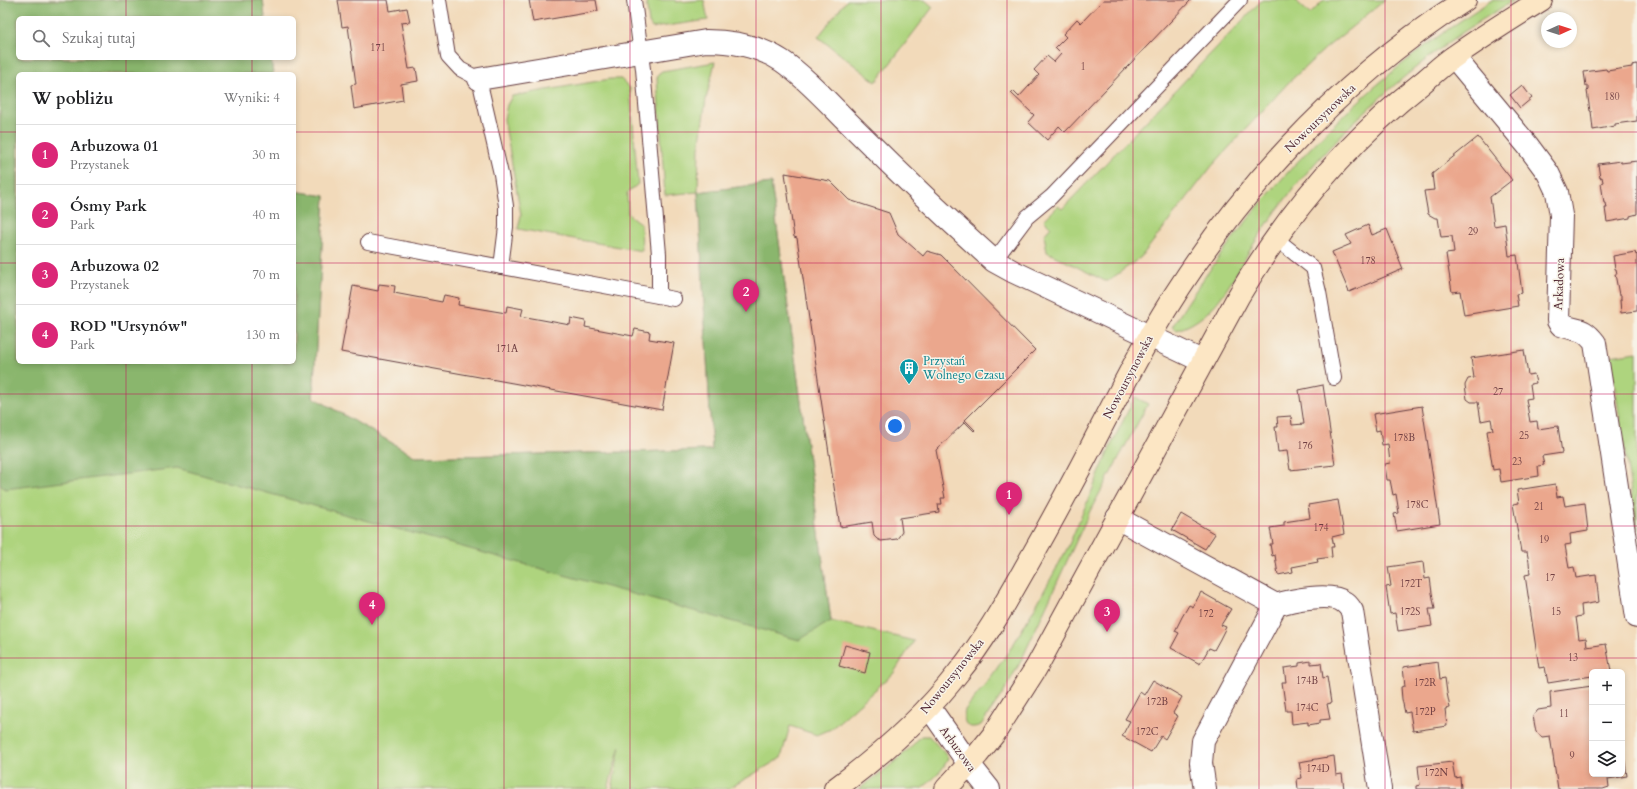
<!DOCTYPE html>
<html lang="pl">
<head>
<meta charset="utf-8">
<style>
	body { margin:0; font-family:Cardo,serif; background:#f2f2f2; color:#202124 }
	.controls { position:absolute; right:12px; bottom:12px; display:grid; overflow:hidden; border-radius:6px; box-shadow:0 2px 6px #0003 }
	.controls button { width:36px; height:36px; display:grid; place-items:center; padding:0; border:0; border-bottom:1px solid #e0e0e0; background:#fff; color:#202124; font:20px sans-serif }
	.compass { position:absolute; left:1541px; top:12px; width:36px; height:36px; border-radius:50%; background:#fff; box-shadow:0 2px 6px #0003; rotate:87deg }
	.you { position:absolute; left:895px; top:426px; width:14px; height:14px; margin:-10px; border:3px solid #fff; border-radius:50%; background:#1a73e8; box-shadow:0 0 0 6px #1a73e833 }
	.badge { display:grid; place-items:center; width:26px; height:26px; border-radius:50%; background:#db2777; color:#fff; font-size:13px; font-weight:700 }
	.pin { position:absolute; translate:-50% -33px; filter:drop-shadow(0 1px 2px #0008) }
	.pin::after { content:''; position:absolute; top:21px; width:14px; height:12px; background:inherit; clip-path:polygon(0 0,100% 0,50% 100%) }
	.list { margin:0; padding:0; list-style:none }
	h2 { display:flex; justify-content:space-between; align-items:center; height:52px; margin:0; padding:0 16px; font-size:17px }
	h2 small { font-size:13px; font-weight:400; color:#757577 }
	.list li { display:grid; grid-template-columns:26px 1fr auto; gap:12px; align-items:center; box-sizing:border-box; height:60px; padding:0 16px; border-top:1px solid #e0e0e0 }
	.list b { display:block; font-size:15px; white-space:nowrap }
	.list p { margin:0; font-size:13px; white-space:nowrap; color:#757577 }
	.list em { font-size:13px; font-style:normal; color:#757577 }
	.icon { flex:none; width:22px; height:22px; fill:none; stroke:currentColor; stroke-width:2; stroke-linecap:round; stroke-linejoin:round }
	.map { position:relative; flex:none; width:1637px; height:789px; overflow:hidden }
	.search { position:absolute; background:#fff; box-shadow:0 2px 6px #0003; left:16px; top:16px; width:280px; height:44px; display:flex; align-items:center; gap:10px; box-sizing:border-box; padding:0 14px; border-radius:6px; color:#757577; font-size:15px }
	.panel { position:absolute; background:#fff; box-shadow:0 2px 6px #0003; left:16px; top:72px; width:280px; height:292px; border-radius:6px }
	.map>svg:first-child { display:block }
	.green { fill:#aed47e; stroke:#7c7a54 }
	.forest { fill:#8ab66d; stroke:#6a6a4c }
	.building { fill:#eba78d }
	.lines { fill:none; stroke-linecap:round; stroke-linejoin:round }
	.lane-casing { stroke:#633b40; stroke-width:16 }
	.street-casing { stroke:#633b40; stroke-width:24 }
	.secondary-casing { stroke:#633b40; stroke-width:24 }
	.lane { stroke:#fff; stroke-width:14 }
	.street { stroke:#fff; stroke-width:22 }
	.secondary { stroke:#fce6c4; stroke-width:22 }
	.grid { fill:none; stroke:#c2185b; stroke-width:1; stroke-opacity:0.55 }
	.labels { text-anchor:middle; stroke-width:3; stroke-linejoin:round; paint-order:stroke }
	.number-label { font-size:10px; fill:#724144 }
	.street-label { font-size:12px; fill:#4a1f2b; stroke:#f7f3e8 }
	.culture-label { font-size:12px; fill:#0d838f; stroke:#f7f3e8; text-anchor:start }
</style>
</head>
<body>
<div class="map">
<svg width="1637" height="789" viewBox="0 0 1637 789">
	<rect width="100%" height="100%" fill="#f7f3e8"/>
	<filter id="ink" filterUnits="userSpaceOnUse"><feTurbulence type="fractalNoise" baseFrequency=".025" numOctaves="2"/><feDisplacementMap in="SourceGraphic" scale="8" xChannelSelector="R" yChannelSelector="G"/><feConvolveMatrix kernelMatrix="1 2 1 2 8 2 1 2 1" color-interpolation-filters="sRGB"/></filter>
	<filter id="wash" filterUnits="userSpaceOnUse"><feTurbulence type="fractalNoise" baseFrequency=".012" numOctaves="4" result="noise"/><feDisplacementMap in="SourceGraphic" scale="16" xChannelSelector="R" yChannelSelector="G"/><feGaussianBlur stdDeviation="0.9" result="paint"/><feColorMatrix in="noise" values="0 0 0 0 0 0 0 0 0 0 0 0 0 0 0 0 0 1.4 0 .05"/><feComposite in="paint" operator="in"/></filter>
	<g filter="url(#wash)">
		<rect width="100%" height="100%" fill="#f2daba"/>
		<!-- green -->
		<g class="green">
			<path d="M0 0H263L265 18H18V58H271L273 74H18V362H294V191L325 196 313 397 416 457 712 450 698 192 665 195 657 79 658 74 662 71 715 62 706 99 699 148 698 192 771 183 831 621 914 641 893 674 831 729 817 735 790 726 781 758 728 789H612L620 746 608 789H0Z"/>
			<path d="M646 0H675L676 2 704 0 708 20 652 28 649 23Z"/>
			<path d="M847 0H925L933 7 876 82 818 37Z"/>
			<path d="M1262 0H1295L1310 14 1324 0H1385L1326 48 1288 83 1212 166 1141 257 1108 281H1105L1047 252 1044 235 1051 227 1044 220 1058 206 1062 209Z"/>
			<path d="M1492 0H1514C1492 14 1469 27 1448 43 1375 96 1306 164 1257 239 1234 273 1220 317 1177 330L1172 327C1253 196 1361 82 1492 0Z"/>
			<path d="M610 79H621L630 88 638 184 627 193 628 214 641 224 642 251 518 229 521 215 504 119 507 105 512 96Z"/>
			<path d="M1637 352V529L1610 356Z"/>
			<path d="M1135 397 1148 404 1090 511 1021 661 1003 693 981 725C967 731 962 723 965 710L993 674 1013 645 1038 602 1068 547 1113 441Z"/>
			<path d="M921 736H929L948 757C945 770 931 781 921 789H859C881 773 903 757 921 736Z"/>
		</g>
		<!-- forest -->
		<path class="forest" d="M0 0H263L265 18H18V58H271L273 74H18V362H294V191L325 196 313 397 416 457 712 450 698 192 771 183 831 621 799 640 177 468 5 489 0 485Z"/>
		<g id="blocks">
			<!-- building -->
			<g class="building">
				<path d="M338 0H388L390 11 407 8 410 22 401 23 409 69 416 68 418 81 401 84 403 100 354 109 351 85 356 84 348 26 342 27Z"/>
				<path d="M529 0H596L598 11 533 22Z"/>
				<path d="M1103 0H1191L1065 132 1059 126 1047 140 1028 122 1034 115 1011 93 1013 91 1019 97 1039 75 1034 70 1047 56 1054 62 1061 54 1055 48 1066 37 1063 34 1077 19 1081 23Z"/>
				<path d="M1637 64V121L1615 124V126L1593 130 1591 111H1590L1587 91 1588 90V86H1586L1584 72 1606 69 1607 71 1632 67V65Z"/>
				<path d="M1522 85 1532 98 1520 108 1510 95Z"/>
				<path d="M1478 137 1512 180 1490 197 1494 226 1505 224 1509 256 1517 255 1522 293 1516 294 1518 306 1464 315 1460 291 1452 292 1446 254 1454 253 1452 236 1441 237 1438 218H1435L1428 214 1424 191 1434 190 1432 174Z"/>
				<path d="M1621 161V163L1637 161V214L1630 216V218L1607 222 1605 208H1607L1606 203H1604L1601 183 1603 182 1602 177 1600 178 1598 164Z"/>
				<path d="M785 173 830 181 849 200 889 213 898 234 923 256 927 251 941 255 1035 350 965 420 975 430 974 431 965 422 936 450 945 498H941L942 504H938L939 512 900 518 902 532 897 539 881 541 877 539 874 536 872 522 840 527 797 238 794 237Z"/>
				<path d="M1368 225 1372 235 1387 229 1403 269 1349 292 1332 252 1351 244 1346 235Z"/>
				<path d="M1635 252 1636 255 1637 254V311L1621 313 1620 300H1621V295H1619L1615 274H1617L1616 269H1615L1613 256Z"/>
				<path d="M379 284 395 286 394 293 442 302 444 295 459 298 458 305 506 313 507 306 523 309 521 316 570 325 571 318 586 321 585 327 633 336 635 329 650 332 649 339 674 343 662 410 341 352 353 286 378 291Z"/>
				<path d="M1524 350 1528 375 1534 374 1536 383 1530 384 1532 398 1526 399 1530 422 1537 421 1538 429 1558 426 1562 453 1542 456 1544 465 1538 466 1539 476 1501 482 1499 469 1493 470 1487 431 1493 430 1491 419 1481 421 1478 402H1471L1467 399 1465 385 1468 379 1474 378 1471 358Z"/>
				<path d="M1323 385 1335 465 1290 470 1287 451 1278 452 1275 427H1278L1277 417 1291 416 1292 425 1304 424 1299 390Z"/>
				<path d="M1422 406 1440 524 1397 531 1394 514 1399 513 1396 494 1393 495 1390 480H1387L1385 464 1390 463 1388 444 1382 445 1380 430 1376 431 1373 414Z"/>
				<path d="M1555 484 1557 497 1563 496 1565 506 1585 503 1588 531 1570 534 1571 544 1565 545 1567 557 1569 568 1574 567 1576 578 1596 575 1599 602 1581 605 1582 616 1576 617 1579 639 1586 638 1587 647 1606 644 1611 671 1592 672V676L1548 683 1545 667 1539 668 1525 575 1530 574 1529 562 1527 552H1521L1513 504 1519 503 1517 490Z"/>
				<path d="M1338 500 1344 534 1332 537 1334 547H1331L1332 557 1317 559 1318 562 1292 567 1293 572 1278 575 1275 555 1272 556 1270 544H1273L1270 528 1284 526V522L1310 518 1308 505Z"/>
				<path d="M1181 514 1215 534 1205 549 1172 530Z"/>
				<path d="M1423 562 1425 579 1430 578 1432 593 1435 609H1429L1432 626 1398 631 1395 613 1390 614 1386 587 1391 586 1388 567Z"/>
				<path d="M1201 592 1231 609 1221 625 1226 627 1220 639 1214 650 1209 648 1200 664 1171 648 1179 633 1175 631 1182 617 1189 605 1193 607Z"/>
				<path d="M845 645 870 652 865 673 839 666Z"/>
				<path d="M1311 661V664L1321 663 1323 678 1327 677 1331 703 1327 704 1330 719 1320 720V723L1308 725V722L1292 724 1291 711H1286L1284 696 1282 682H1286L1284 668 1299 666V663Z"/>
				<path d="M1438 662 1440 679 1445 678 1447 693 1450 708 1445 709 1447 726 1413 731 1410 712 1405 713 1402 699 1401 687 1405 686 1403 667Z"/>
				<path d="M1153 680 1182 697 1173 713 1178 716 1165 739 1161 736 1151 752 1122 736 1130 721 1125 719 1133 705 1140 692 1144 695Z"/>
				<path d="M1592 686V774H1622L1623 750 1627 776 1608 779 1609 787 1603 789H1558L1550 736 1542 737 1536 732 1533 716 1538 710 1551 708 1550 692Z"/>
				<path d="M1334 756 1336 775 1342 774 1344 789H1298L1297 779 1302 778 1299 762Z"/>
				<path d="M1452 762 1455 778 1460 777 1461 789H1416V786L1420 785 1418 766Z"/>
			</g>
		</g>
	</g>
	<g filter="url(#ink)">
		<use href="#blocks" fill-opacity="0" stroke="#633b40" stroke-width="1"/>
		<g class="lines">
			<defs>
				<g id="lane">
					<path d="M439 0 448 56 460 69 479 79 501 174 506 206V227L501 267"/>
					<path d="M634 0 643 69 659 254V296"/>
					<path d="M1275 238 1313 268 1319 292 1334 378"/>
					<path d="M368 242 674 299"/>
					<path d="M994 261 1027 217 1051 197 1240 0"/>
				</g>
				<g id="street">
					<path d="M1454 57 1528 146 1548 173 1557 192 1561 215 1558 321 1561 325C1578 332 1582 326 1595 343L1637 617"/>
					<path d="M479 79 706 41C732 41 759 46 782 61 807 78 833 108 855 129 900 174 946 218 994 261L1014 272 1202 361"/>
					<path d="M1117 518 1276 605"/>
					<path d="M929 707 969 764 989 789"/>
					<path d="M1205 789 1201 763 1203 741 1276 605C1291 600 1331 592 1344 602 1347 604 1350 608 1352 611L1380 789"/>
				</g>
				<g id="secondary">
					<path d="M835 789C881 755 923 718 958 673 985 640 1006 602 1027 565 1054 517 1080 469 1105 420 1120 391 1135 362 1151 334 1228 201 1335 83 1465 0"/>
					<path d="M946 789 978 754 994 734 1036 668 1238 297C1287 214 1346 143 1422 83 1433 74 1443 64 1455 56 1483 36 1512 18 1541 0"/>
				</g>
			</defs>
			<!-- lane casing -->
			<use href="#lane" class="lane-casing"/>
			<!-- street casing -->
			<use href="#street" class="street-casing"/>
			<!-- secondary casing -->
			<use href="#secondary" class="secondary-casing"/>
			<!-- lane -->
			<use href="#lane" class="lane"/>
			<!-- street -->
			<use href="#street" class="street"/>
			<!-- secondary -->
			<use href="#secondary" class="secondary"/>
		</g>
	</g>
	<!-- grid -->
	<path class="grid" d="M126 0V18M252 0V18M378 0V789M504 0V789M630 0V789M756 0V789M881 0V789M1007 0V789M1133 0V789M1259 0V789M1385 0V789M1511 0V789M126 58V74M252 58V74M0 132H18M294 132H1637M0 263H18M294 263H1637M126 362V789M252 362V789M0 394H1637M0 526H1637M0 658H1637"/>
	<!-- icons -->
	<defs>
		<symbol id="building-pin" viewBox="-11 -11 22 30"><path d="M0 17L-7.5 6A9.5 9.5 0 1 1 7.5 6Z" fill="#0f9aa8" stroke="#f7f3e8"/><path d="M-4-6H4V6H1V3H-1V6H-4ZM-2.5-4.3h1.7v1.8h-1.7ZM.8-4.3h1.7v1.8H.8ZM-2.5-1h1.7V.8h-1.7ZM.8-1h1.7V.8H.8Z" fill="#fff"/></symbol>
	</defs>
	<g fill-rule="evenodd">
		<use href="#building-pin" x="898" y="357" width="22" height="30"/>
	</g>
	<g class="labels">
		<!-- number labels -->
		<g class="number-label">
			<text x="378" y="51">171</text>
			<text x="1083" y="70">1</text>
			<text x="1612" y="100">180</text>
			<text x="1473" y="235">29</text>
			<text x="1368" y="264">178</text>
			<text x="507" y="352">171A</text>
			<text x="1498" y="395">27</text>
			<text x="1524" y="439">25</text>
			<text x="1404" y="441">178B</text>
			<text x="1305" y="449">176</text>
			<text x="1517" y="465">23</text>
			<text x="1417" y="508">178C</text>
			<text x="1539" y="510">21</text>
			<text x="1321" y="531">174</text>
			<text x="1544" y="543">19</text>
			<text x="1550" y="581">17</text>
			<text x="1411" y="587">172T</text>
			<text x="1410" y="615">172S</text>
			<text x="1556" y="615">15</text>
			<text x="1206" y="617">172</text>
			<text x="1573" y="661">13</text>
			<text x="1307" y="684">174B</text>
			<text x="1425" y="686">172R</text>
			<text x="1157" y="705">172B</text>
			<text x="1307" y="711">174C</text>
			<text x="1425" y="715">172P</text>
			<text x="1564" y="717">11</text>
			<text x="1147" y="735">172C</text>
			<text x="1572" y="759">9</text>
			<text x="1318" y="772">174D</text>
			<text x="1436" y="776">172N</text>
		</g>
		<!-- street labels -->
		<g class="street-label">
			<text transform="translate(1320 118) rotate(-44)" y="4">Nowoursynowska</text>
			<text transform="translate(1559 284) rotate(-88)" y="4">Arkadowa</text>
			<text transform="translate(1128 377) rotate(-62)" y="4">Nowoursynowska</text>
			<text transform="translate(952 676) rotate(-51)" y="4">Nowoursynowska</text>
			<text transform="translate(958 749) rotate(54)" y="4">Arbuzowa</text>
		</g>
		<!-- culture labels -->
		<g class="culture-label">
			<text x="923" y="365">Przystań<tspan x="923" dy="14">Wolnego Czasu</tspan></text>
		</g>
	</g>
</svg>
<div class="controls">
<button>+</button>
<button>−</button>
<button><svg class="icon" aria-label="layers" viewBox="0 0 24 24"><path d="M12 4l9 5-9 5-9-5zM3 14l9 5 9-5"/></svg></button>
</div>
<svg class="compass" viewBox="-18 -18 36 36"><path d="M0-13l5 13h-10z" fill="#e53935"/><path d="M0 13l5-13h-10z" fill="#757577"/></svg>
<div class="you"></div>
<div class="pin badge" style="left:1009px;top:515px">1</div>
<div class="pin badge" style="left:746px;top:312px">2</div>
<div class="pin badge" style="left:1107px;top:632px">3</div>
<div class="pin badge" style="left:372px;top:625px">4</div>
<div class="search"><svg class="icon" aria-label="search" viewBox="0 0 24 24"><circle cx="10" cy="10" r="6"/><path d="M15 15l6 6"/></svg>Szukaj tutaj</div>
<section class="panel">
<h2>W pobliżu<small>Wyniki: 4</small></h2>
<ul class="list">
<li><span class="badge">1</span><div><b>Arbuzowa 01</b><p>Przystanek</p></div><em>30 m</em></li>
<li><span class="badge">2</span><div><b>Ósmy Park</b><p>Park</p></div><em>40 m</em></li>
<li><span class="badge">3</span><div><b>Arbuzowa 02</b><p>Przystanek</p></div><em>70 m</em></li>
<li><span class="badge">4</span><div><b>ROD &quot;Ursynów&quot;</b><p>Park</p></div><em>130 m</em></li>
</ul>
</section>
</div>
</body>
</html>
